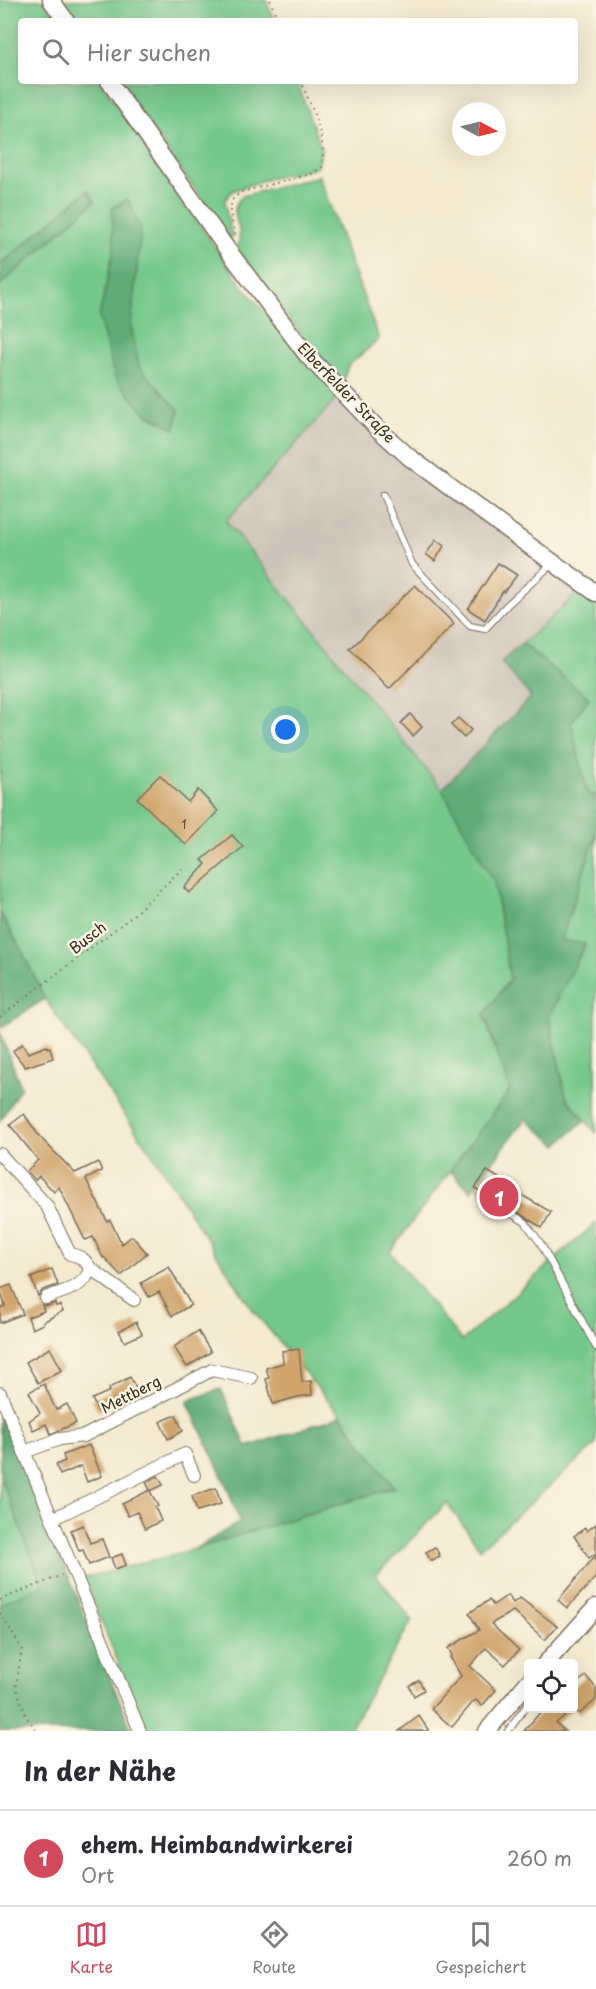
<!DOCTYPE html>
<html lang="de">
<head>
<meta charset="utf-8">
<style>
	body { margin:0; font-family:"Playpen Sans",sans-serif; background:#f2f2f3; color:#2b2b33 }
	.controls { position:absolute; right:18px; bottom:18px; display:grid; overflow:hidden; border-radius:6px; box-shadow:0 6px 24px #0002 }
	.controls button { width:54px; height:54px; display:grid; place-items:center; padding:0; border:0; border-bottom:2px solid #e1e1e2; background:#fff; color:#2b2b33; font:30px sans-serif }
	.compass { position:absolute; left:452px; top:102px; width:54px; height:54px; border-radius:50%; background:#fff; box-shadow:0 6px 24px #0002; rotate:97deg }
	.you { position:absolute; left:286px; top:730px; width:21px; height:21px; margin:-15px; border:4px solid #fff; border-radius:50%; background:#1a73e8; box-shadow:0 0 0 9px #1a73e833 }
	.badge { display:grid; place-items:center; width:39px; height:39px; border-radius:50%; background:#d1495b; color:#fff; font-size:20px; font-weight:700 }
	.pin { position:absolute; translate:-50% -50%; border:3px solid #fff; box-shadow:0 2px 6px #0006 }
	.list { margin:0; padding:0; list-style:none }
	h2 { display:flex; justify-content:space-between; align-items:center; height:78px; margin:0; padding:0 24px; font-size:26px }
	h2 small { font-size:20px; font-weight:400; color:#7c7c81 }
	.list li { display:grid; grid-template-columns:39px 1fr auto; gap:18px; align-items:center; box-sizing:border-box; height:96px; padding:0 24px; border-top:2px solid #e1e1e2 }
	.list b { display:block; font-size:22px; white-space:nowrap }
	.list p { margin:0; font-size:20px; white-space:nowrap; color:#7c7c81 }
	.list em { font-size:20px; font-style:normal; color:#7c7c81 }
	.icon { flex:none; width:33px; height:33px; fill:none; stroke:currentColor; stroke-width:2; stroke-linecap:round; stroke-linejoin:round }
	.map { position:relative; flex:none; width:596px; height:1731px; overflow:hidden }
	.search { position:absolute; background:#fff; box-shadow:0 6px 24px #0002; left:18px; right:18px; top:18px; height:66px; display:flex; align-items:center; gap:15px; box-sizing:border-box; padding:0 21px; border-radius:6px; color:#7c7c81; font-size:22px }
	.sheet { height:174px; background:#fff }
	nav { display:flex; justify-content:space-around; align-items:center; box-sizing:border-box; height:84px; border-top:2px solid #e1e1e2; background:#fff; font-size:16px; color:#7c7c81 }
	nav a { display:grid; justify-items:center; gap:3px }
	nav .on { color:#d1495b }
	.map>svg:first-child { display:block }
	.industrial { fill:#cbc2b8 }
	.green { fill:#74c88c; stroke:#587955; stroke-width:1.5 }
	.forest { fill:#5fac78; stroke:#4d6b4b; stroke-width:1.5 }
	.building { fill:#d0a46c }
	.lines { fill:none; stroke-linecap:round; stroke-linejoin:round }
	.lane-casing { stroke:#7b6d5c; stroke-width:8 }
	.street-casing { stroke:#7b6d5c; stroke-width:14 }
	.secondary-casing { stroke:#7b6d5c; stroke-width:19 }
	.path { stroke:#7b6d5c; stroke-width:2; stroke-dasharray:1.5 4.5; stroke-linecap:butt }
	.lane { stroke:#fff; stroke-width:6 }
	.street { stroke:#fff; stroke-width:12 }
	.secondary { stroke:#fff; stroke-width:16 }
	.labels { text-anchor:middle; stroke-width:5; stroke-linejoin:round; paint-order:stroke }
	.number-label { font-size:12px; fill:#604832 }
	.street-label { font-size:15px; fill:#3b2a1e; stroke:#fcf5e5 }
</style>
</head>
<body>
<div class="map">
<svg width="596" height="1731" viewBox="0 0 596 1731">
	<rect width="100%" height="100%" fill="#fcf5e5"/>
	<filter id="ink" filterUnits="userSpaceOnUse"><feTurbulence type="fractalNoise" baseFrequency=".0167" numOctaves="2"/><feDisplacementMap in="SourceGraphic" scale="12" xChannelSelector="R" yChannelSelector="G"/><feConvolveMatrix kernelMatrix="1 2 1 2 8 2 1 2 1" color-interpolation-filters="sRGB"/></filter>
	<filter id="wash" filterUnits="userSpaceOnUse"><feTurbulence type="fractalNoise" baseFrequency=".008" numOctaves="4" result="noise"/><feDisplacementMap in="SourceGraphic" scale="24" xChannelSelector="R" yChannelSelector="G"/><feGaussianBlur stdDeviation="1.35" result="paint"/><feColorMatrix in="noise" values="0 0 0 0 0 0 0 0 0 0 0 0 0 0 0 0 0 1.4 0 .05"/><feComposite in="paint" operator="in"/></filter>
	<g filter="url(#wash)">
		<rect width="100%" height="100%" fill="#f3ead0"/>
		<!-- industrial -->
		<path class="industrial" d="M338 397 580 591 502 662 531 697 442 789 226 521Z"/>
		<!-- green -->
		<g class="green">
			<path d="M0 0H44L58 21H21V81H100L241 284 338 397 226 521 442 789 494 882 510 979 484 1015 510 1090 390 1252 462 1341 596 1223V1444L480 1549 447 1503 376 1575 412 1620 349 1731H147L83 1578 195 1549 394 1487 341 1416 252 1309 158 1163 45 999 22 951 0 913V285L95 201 88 190 0 265Z"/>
			<path d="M61 0H266L274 21H76Z"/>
			<path d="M118 81H297L321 148 319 163 315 168 267 179 232 191 225 200 226 210 232 236 230 239Z"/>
			<path d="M319 176 379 339 348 366 343 382 300 334 237 249C239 243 240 235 239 229 235 216 231 205 243 196Z"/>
			<path d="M580 591 596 603V795H588L571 723 589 698 522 644Z"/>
			<path d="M596 834V1133L566 1097 549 1017 585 945 561 940Z"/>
			<path d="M0 1476 43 1586 0 1604Z"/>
		</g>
		<!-- forest -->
		<g class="forest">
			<path d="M88 190 95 201 0 285V265Z"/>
			<path d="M128 199 141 230 131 325 139 367 179 410 175 429 144 412 115 378 99 317 114 249 112 208Z"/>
			<path d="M522 644 589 698 571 723 588 794 596 795V834L561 940 585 944 549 1017 566 1097 585 1120 557 1145 525 1119 471 1191 450 1171 510 1090 484 1015 510 979 494 882 442 789 531 697 501 662Z"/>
			<path d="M0 913 22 951 45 999 0 1028Z"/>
			<path d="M0 1031 21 1087 0 1121Z"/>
			<path d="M221 1389 247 1447 341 1416 394 1487 195 1549 240 1522 227 1487 187 1401Z"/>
			<path d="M0 1409 132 1731H0V1604L43 1585 0 1476Z"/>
		</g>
		<g id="blocks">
			<!-- building -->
			<g class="building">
				<path d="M436 540 444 546 435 561 426 554Z"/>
				<path d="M498 563 517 575 504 592 503 591 485 620 468 609Z"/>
				<path d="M415 585 454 624 389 689 350 649Z"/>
				<path d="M410 714 422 727 413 736 401 723Z"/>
				<path d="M458 718 471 730 464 738 451 725Z"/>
				<path d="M160 775 188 802 198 790 218 811 186 845 137 798Z"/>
				<path d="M232 835 243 847 189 893 184 888 206 864 202 860Z"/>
				<path d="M22 1044 28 1053 47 1046 48 1048 50 1047 53 1058 25 1067 13 1051Z"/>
				<path d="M24 1114 39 1136 75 1173 98 1162 102 1171 86 1179 107 1221 110 1220 122 1244 132 1236 147 1253 121 1276 104 1257 103 1258 93 1237 85 1240 59 1187 54 1192 39 1176 35 1180 27 1171 38 1160 10 1125Z"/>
				<path d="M487 1171 515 1188 513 1190 551 1212 542 1228 513 1209 503 1206 475 1188Z"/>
				<path d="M169 1267 191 1305 172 1316 159 1292 149 1297 141 1283Z"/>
				<path d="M52 1269 58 1285 43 1290 38 1296 31 1278Z"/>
				<path d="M11 1285 23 1314 0 1323V1308L5 1306 0 1289Z"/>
				<path d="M55 1303 56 1306 60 1305 63 1311 43 1322V1324L32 1329 28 1317 44 1311 42 1305 48 1306Z"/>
				<path d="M136 1322 142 1334 125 1342 119 1331Z"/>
				<path d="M198 1331 211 1352 187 1367 174 1347Z"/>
				<path d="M50 1348 62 1370 38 1383 26 1362Z"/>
				<path d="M299 1349 302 1382 311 1381 312 1395 298 1397 273 1404 266 1379 269 1378 266 1368 283 1363 282 1351Z"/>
				<path d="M130 1377 140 1396 118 1406 116 1402 98 1411 92 1399 110 1391 109 1388Z"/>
				<path d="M44 1384 56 1410 67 1404 76 1423 51 1434 46 1424 33 1430 29 1421 40 1413 29 1392Z"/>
				<path d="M176 1415 183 1431 168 1439 160 1422Z"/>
				<path d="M89 1445 102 1476 87 1482 81 1466 60 1475 56 1465 65 1461 63 1455Z"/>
				<path d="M158 1476 163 1485 150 1491 158 1506 155 1507 161 1521 145 1529 137 1512 128 1516 122 1504 150 1490 146 1482Z"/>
				<path d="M216 1488 221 1504 197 1511 192 1496Z"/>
				<path d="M596 1524V1553L589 1558 574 1536 585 1528 587 1531Z"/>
				<path d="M83 1525 90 1543 102 1539 109 1557 89 1565 83 1550 79 1551 71 1530Z"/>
				<path d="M435 1547 440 1556 431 1561 426 1552Z"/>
				<path d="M122 1554 126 1565 115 1569 111 1558Z"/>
				<path d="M596 1555V1577L567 1608 558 1600Z"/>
				<path d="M508 1595 513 1603 520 1598 557 1626 545 1640 513 1611 491 1624 519 1650 505 1665 486 1648 470 1666 496 1690 482 1706 476 1700 473 1702 452 1727 431 1709 461 1676 450 1657 452 1655 448 1648 479 1630 469 1613 489 1600 493 1605Z"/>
				<path d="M586 1676 596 1688V1700L579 1714 573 1707V1686Z"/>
				<path d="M419 1680 424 1690 414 1696 409 1686Z"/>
				<path d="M544 1708H574L556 1723 565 1731H524Z"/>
				<path d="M419 1716 429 1731H399Z"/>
			</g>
		</g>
	</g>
	<g filter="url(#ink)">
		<use href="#blocks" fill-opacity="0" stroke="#7b6d5c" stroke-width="1.5"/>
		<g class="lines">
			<defs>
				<g id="lane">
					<path d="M383 495 412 564 470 626 485 629 507 605 553 563"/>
					<path d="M510 1213 525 1222 541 1244 596 1347"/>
					<path d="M508 1731 528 1704"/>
				</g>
				<g id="street">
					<path d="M0 1154 47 1206 70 1254C80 1256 85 1259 90 1268 86 1288 62 1291 46 1298"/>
					<path d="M90 1268 134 1300"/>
					<path d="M0 1393 140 1731"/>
					<path d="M24 1452 60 1439 84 1436 212 1370 251 1378"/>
					<path d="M52 1519 185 1454 194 1475"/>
				</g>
				<g id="secondary">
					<path d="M51 0 66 21"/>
					<path d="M109 81 227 249 307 355 378 429 409 457 513 534 596 593"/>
					<path d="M545 1664 596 1607"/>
					<path d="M487 1731 528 1682"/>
				</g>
			</defs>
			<!-- lane casing -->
			<use href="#lane" class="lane-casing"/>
			<!-- street casing -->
			<use href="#street" class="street-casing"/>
			<!-- secondary casing -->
			<use href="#secondary" class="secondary-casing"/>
			<!-- path -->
			<g class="path">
				<path d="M270 0 278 21"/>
				<path d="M235 235 230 211 232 200 241 192 311 174 322 167C327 139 311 107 301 81"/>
				<path d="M0 1017 130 918 182 869"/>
				<path d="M0 1600 62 1575"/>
				<path d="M0 1613 22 1649 16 1687 26 1716 37 1731"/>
			</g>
			<!-- lane -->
			<use href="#lane" class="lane"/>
			<!-- street -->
			<use href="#street" class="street"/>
			<!-- secondary -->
			<use href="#secondary" class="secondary"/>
		</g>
	</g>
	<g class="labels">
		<!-- number labels -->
		<g class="number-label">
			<text x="184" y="829">1</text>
		</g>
		<!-- street labels -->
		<g class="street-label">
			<text transform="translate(346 393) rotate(46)" y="5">Elberfelder Straße</text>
			<text transform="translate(88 938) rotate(-38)" y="5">Busch</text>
			<text transform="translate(131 1395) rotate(-27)" y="5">Mettberg</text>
		</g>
	</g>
</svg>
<div class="controls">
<button><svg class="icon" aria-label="locate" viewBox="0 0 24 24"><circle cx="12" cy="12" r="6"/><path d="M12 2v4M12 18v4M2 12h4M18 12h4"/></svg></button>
</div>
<svg class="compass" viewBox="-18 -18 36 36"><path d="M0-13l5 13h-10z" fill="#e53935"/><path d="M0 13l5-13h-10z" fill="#7c7c81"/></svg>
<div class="you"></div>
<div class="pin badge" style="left:499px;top:1197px">1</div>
<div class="search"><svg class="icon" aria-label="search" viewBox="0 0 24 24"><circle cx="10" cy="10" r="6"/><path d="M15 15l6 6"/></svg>Hier suchen</div>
</div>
<section class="sheet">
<h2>In der Nähe<small></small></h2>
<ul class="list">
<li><span class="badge">1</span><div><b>ehem. Heimbandwirkerei</b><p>Ort</p></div><em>260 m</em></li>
</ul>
</section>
<nav>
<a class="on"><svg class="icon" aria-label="map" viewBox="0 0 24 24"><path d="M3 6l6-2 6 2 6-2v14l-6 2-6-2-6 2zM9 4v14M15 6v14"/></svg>Karte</a>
<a><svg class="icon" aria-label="directions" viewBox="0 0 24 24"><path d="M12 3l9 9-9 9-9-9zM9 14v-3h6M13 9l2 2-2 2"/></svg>Route</a>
<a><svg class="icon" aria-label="saved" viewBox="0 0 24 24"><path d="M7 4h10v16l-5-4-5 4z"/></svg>Gespeichert</a>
</nav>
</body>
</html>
